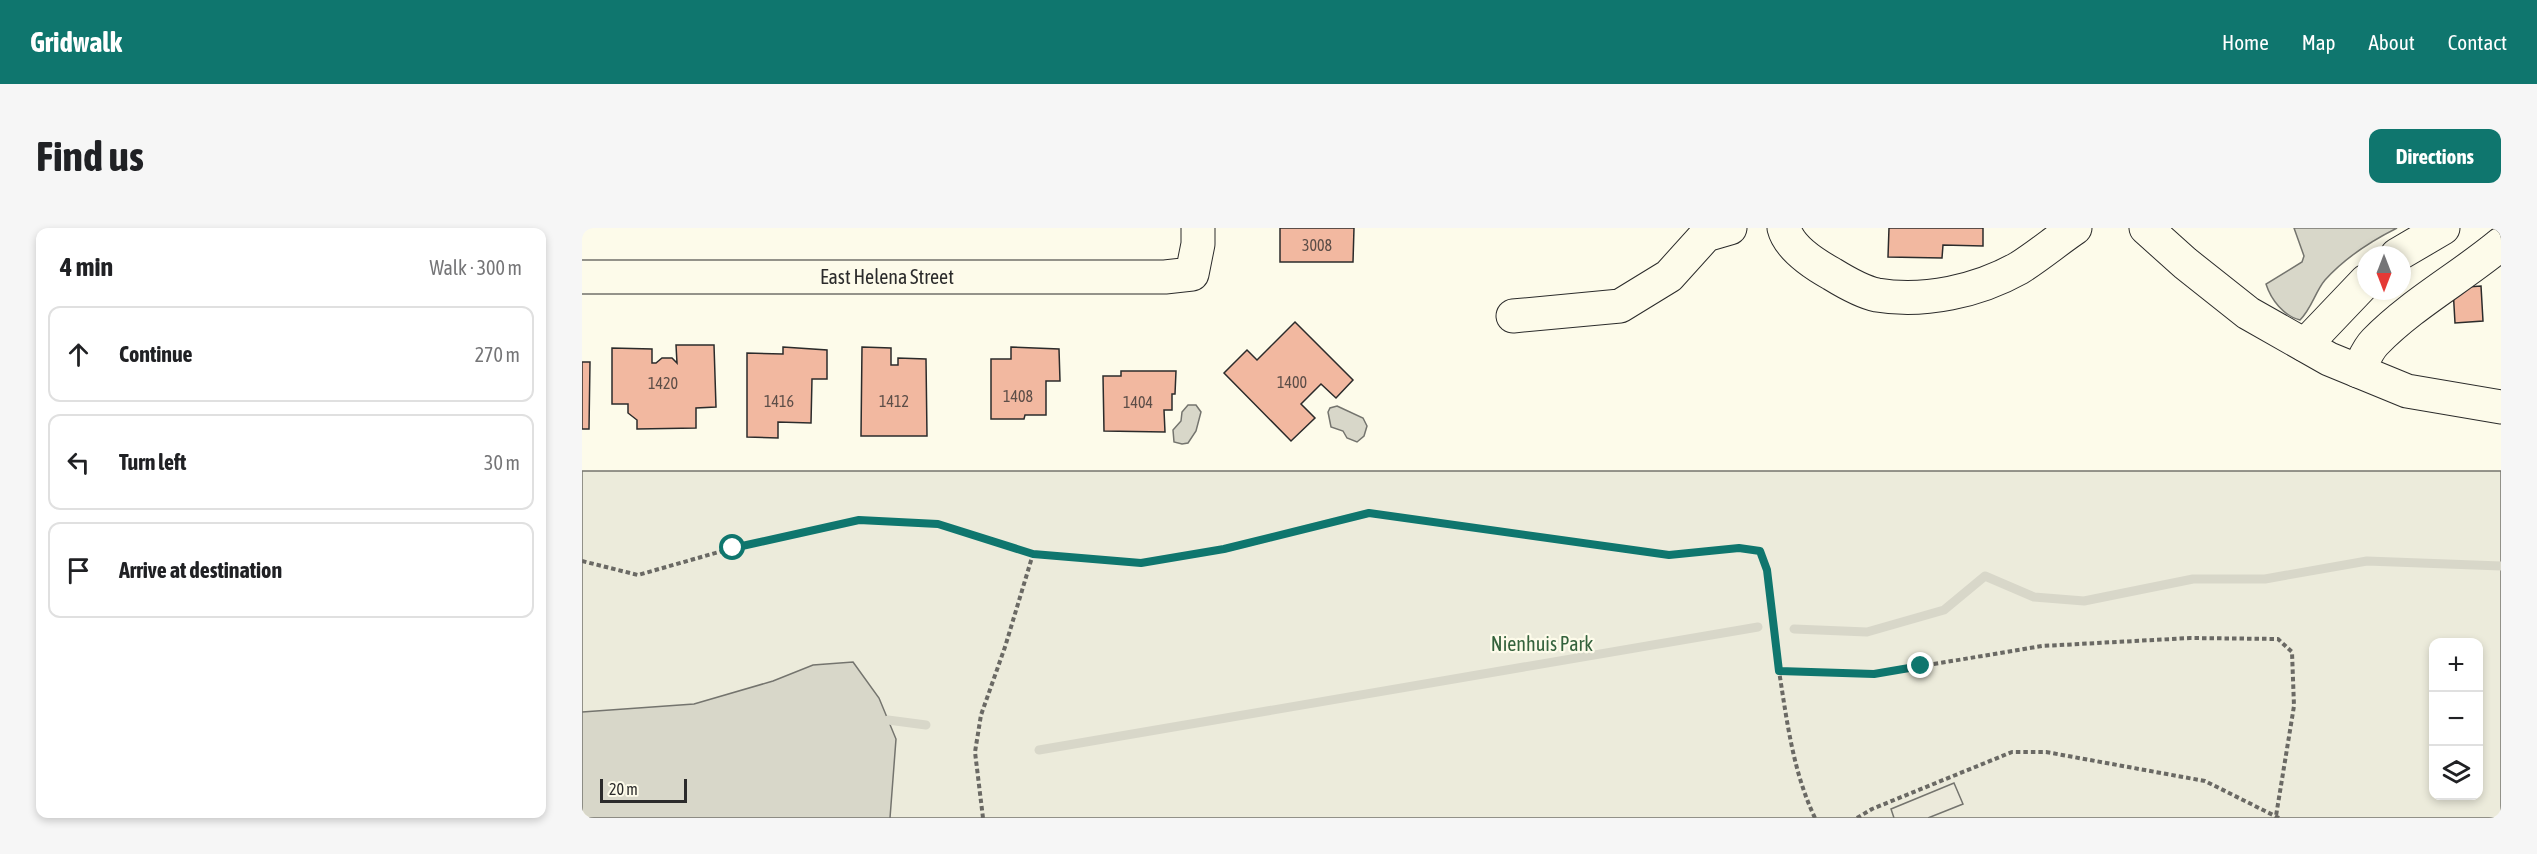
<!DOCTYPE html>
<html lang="en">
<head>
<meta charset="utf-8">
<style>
	body { margin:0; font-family:"Asap Condensed",sans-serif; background:#f6f6f6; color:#202124 }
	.controls { position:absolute; right:18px; bottom:18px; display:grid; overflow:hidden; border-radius:12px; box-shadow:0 3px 9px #0003 }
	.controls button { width:54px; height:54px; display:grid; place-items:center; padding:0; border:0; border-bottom:2px solid #e0e0e0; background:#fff; color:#202124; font:30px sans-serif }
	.compass { position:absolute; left:1775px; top:18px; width:54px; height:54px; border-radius:50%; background:#fff; box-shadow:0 3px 9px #0003; rotate:180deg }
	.scale { position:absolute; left:18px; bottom:15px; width:87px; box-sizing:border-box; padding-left:6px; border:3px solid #2b2b2b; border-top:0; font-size:16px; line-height:21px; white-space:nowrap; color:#2b2b2b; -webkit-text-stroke:4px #fdfbea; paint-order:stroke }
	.stop { position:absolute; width:18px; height:18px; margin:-14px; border:4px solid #0f766e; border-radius:50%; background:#fff }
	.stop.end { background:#0f766e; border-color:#fff; box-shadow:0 2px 6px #0008 }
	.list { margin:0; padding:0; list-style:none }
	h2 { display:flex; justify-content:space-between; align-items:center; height:78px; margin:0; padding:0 24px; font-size:26px }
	h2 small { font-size:20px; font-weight:400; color:#757577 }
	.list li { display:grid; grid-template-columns:39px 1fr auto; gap:18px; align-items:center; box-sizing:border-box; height:96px; margin:0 12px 12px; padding:0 12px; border:2px solid #e0e0e0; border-radius:12px }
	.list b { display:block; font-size:22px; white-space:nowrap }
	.list em { font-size:20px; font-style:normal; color:#757577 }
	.icon { flex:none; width:33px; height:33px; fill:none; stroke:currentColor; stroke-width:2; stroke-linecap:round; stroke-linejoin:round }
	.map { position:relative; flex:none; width:1919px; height:590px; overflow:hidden; border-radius:12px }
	header { display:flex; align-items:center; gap:36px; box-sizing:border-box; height:84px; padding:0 30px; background:#0f766e; color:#fff }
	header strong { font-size:28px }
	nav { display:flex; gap:33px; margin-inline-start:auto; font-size:21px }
	.intro { display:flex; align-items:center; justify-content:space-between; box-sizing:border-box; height:144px; padding:0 36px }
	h1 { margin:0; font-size:42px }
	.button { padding:15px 27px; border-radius:12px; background:#0f766e; color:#fff; font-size:21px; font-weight:700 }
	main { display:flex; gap:36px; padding:0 36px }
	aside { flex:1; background:#fff; border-radius:12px; box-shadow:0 3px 9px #0003 }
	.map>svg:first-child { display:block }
	.green { fill:#ecebdb; stroke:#74746e; stroke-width:1.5; fill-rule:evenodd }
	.parking { fill:#eceadb; stroke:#74746e; stroke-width:1.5 }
	.water { fill:#d8d7c9; stroke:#74746e; stroke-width:1.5 }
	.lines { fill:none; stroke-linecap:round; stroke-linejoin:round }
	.stream { stroke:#d8d7c9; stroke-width:9 }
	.building { fill:#f2b8a0; stroke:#2b2b2b; stroke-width:1.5 }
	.minor-casing { stroke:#2b2b2b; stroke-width:35 }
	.path { stroke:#6a6964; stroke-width:4; stroke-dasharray:4.5 3; stroke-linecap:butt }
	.minor { stroke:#fdfbea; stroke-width:33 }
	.route { stroke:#0f766e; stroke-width:8 }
	.labels { text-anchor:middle; stroke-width:4.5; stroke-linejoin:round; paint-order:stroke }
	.number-label { font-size:16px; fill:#5d4e48 }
	.street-label { font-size:20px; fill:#2b2b2b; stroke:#fdfbea }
	.park-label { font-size:20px; fill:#34623c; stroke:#fdfbea }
</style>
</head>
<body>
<header>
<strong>Gridwalk</strong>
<nav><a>Home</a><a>Map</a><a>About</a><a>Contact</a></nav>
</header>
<div class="intro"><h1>Find us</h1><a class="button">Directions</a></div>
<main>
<aside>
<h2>4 min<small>Walk · 300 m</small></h2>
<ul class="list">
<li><svg class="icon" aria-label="ahead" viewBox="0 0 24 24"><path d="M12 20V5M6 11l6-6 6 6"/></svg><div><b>Continue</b></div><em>270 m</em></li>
<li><svg class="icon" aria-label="left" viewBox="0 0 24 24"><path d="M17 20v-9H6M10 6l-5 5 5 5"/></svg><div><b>Turn left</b></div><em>30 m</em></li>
<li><svg class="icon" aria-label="arrive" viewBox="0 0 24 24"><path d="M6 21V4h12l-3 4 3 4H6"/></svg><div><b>Arrive at destination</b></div></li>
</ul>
</aside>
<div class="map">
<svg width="1919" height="590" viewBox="0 0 1919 590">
	<rect width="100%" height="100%" fill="#fdfbea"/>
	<!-- green -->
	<path class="green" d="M0 243H1919V590H0ZM1852 415H1896V568H1852Z"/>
	<!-- parking -->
	<path class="parking" d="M1372 555 1381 576 1346 590H1312L1309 581Z"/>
	<!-- water -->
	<g class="water">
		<path d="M1712 0H1815C1789 13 1762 31 1743 52 1733 64 1730 80 1718 92 1702 88 1689 72 1684 56L1720 34 1722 28Z"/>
		<path d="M606 177H614L619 184 614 203 606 215 600 216 592 214 591 202 599 193 600 184Z"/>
		<path d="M755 178 781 190 785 198 782 208 775 214 765 210 761 203 749 199 746 184 748 180Z"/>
		<path d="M271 434 297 470 314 511 308 590H0V484L112 476 191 453 231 437Z"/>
	</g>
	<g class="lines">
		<!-- stream -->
		<g class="stream">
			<path d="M1212 401 1285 404 1362 382 1403 348 1452 369 1502 373 1611 351H1683L1785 333 1919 338"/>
			<path d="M306 492 344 497"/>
			<path d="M457 522 1176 399"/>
		</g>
	</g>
	<!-- building -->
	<g class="building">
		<path d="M698 0H772L771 34H698Z"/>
		<path d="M1307 0H1401V18L1361 17 1360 30 1306 29Z"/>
		<path d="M1899 58 1901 93 1873 95 1871 60Z"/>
		<path d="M713 94 771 152 754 170 739 156 719 176 733 190 709 213 642 145 665 122 675 132Z"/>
		<path d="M94 117H132L134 179 114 180V200L55 201V192L46 185V176H30V120L70 121V135H74L80 130H90L95 135Z"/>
		<path d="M201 119 245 122V151H230L229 195 196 194V210L165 209V125L201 126Z"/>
		<path d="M280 119 309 120V137H316V130L344 131 345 208H279Z"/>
		<path d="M429 119 477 121 478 153H464V187H443L442 191H409V131H429Z"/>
		<path d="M0 134H8L7 201H0Z"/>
		<path d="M539 143H594L593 166H590V182H582L583 204 522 203 521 148H539Z"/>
	</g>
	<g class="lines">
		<defs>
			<g id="minor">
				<path d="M1202 0C1207 20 1232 36 1250 46 1263 54 1280 64 1295 67 1342 75 1396 63 1437 40 1456 28 1474 13 1493 0"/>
				<path d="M1564 0 1603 35 1666 85 1747 131 1825 163 1919 179"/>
				<path d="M1815 27 1861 0"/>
				<path d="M0 49H583L610 46 616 16V0"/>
				<path d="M931 88 1038 78 1087 48 1124 7 1148 0"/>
				<path d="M1723 117 1784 53"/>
				<path d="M1776 143C1781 134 1785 122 1793 114 1830 76 1878 50 1919 16"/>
			</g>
		</defs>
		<!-- minor casing -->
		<use href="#minor" class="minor-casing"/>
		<!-- path -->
		<g class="path">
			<path d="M0 333 56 347 151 320 277 292 356 296 451 326 559 335 642 321 787 284 1087 327 1157 320 1178 323 1185 342 1197 443"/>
			<path d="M401 590 393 524 399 487 423 419 451 326"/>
			<path d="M1233 590C1211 544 1205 493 1197 443L1292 446 1460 418 1608 410 1696 411 1710 424 1712 478 1694 588"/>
			<path d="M1275 590 1290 581 1430 524H1464L1623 553 1697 590"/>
		</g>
		<!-- minor -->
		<use href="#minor" class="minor"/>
	</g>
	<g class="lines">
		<!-- route -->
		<path class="route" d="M151 320 277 292 356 296 451 326 559 335 642 321 787 285 1087 327 1157 320 1178 323 1185 342 1197 443 1292 446 1339 438"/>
	</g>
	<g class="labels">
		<!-- number labels -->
		<g class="number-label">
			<text x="735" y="23">3008</text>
			<text x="710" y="160">1400</text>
			<text x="81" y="161">1420</text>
			<text x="436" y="174">1408</text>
			<text x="197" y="179">1416</text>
			<text x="312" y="179">1412</text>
			<text x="556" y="180">1404</text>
		</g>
		<!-- street labels -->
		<g class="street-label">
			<text x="305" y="56">East Helena Street</text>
		</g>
		<!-- park labels -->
		<g class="park-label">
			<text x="960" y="423">Nienhuis Park</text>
		</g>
	</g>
</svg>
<div class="controls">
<button>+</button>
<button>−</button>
<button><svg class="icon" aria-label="layers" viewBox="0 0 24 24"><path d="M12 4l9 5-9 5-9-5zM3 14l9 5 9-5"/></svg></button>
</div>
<svg class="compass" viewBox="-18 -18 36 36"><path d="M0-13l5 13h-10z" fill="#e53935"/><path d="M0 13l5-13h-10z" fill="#757577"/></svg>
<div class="scale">20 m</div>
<div class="stop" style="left:151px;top:320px"></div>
<div class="stop end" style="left:1339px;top:438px"></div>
</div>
</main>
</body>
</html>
